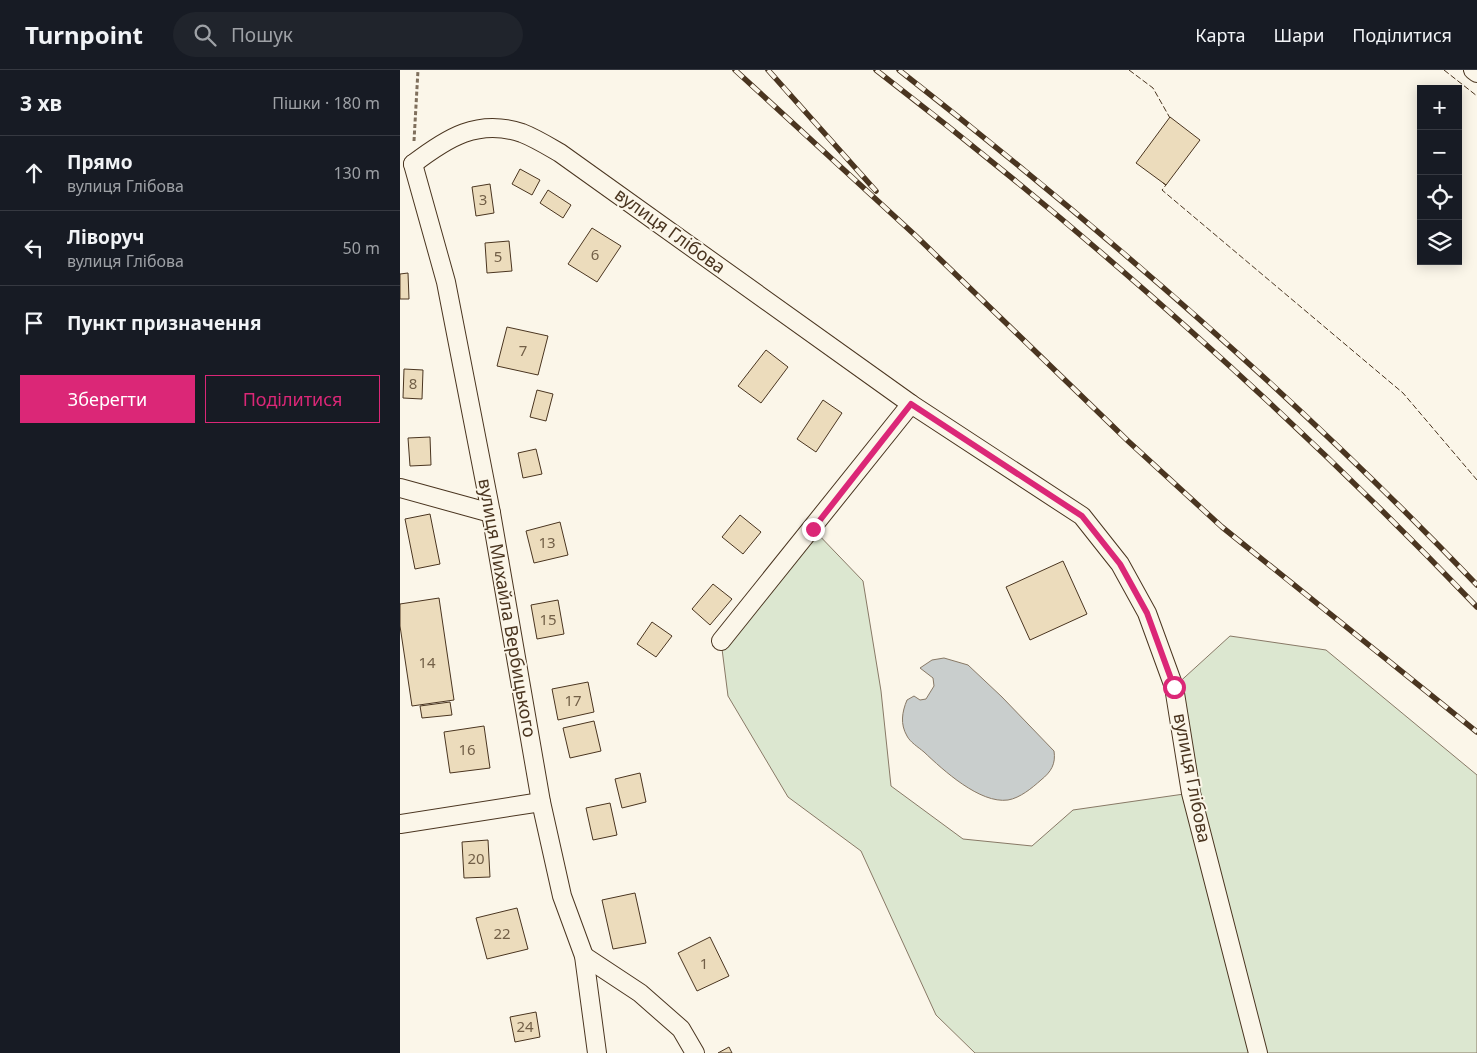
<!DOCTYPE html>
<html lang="uk">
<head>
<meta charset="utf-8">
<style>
	body { margin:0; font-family:"Noto Sans",sans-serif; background:#20242c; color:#f1f3f6 }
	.controls { position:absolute; right:15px; top:15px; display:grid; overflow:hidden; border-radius:0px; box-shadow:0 2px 12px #0003 }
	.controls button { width:45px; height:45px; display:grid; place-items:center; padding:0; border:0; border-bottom:1px solid #363941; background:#171b24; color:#f1f3f6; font:25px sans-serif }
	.stop { position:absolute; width:15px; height:15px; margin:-11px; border:4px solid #db2777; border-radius:50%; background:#fff }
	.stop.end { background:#db2777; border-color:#fff; box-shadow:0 1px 5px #0008 }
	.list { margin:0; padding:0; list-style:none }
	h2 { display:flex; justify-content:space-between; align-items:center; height:65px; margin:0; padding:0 20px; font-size:21px }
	h2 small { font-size:16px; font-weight:400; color:#9ea1a6 }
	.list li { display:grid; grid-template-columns:32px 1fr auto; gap:15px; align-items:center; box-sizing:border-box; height:75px; padding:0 20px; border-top:1px solid #363941 }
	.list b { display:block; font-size:19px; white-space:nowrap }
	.list p { margin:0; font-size:16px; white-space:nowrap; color:#9ea1a6 }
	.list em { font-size:16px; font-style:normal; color:#9ea1a6 }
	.actions { display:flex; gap:10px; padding:15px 20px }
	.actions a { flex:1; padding:11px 0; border:1px solid #db2777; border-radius:0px; text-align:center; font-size:18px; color:#db2777 }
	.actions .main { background:#db2777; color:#fff }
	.icon { flex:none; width:28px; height:28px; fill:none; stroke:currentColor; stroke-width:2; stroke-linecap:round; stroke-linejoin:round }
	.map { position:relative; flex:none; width:1077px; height:983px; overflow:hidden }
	header { display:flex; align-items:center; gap:30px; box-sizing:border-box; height:70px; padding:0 25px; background:#171b24; border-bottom:1px solid #363941 }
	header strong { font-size:24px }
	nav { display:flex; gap:28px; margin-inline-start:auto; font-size:18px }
	.search { width:350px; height:45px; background:#20242c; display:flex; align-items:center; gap:12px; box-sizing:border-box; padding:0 18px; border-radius:28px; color:#9ea1a6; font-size:19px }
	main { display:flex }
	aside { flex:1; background:#171b24 }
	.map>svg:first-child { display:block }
	.green { fill:#dce7d0; stroke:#887966 }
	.water { fill:#c9cecd; stroke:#887966 }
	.building { fill:#ecdcbc; stroke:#4a3520 }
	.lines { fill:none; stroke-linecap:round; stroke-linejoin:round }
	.minor-casing { stroke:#4a3520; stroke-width:20 }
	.path { stroke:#7f6f5c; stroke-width:3; stroke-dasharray:4 2.5; stroke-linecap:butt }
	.minor { stroke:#fbf6e9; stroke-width:18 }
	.rail-casing { stroke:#4a3520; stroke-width:5.5 }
	.rail { stroke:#fbf6e9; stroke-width:4; stroke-dasharray:11; stroke-linecap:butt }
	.fence { stroke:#4a3520; stroke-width:1; stroke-dasharray:6 2.5; stroke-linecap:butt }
	.route { stroke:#db2777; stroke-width:6 }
	.labels { text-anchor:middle; stroke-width:4; stroke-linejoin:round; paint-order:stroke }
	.number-label { font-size:15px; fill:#725f47 }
	.street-label { font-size:18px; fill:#4a3520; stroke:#fbf6e9 }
</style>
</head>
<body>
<header>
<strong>Turnpoint</strong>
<div class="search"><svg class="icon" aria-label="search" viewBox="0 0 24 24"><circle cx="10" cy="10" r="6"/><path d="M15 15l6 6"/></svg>Пошук</div>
<nav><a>Карта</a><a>Шари</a><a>Поділитися</a></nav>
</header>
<main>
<aside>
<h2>3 хв<small>Пішки · 180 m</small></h2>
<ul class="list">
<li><svg class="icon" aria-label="ahead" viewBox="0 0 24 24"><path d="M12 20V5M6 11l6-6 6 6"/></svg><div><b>Прямо</b><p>вулиця Глібова</p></div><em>130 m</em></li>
<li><svg class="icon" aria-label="left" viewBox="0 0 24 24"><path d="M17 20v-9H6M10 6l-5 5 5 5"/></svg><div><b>Ліворуч</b><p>вулиця Глібова</p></div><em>50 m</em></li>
<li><svg class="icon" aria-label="arrive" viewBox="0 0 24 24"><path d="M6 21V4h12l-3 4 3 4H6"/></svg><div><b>Пункт призначення</b></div></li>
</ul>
<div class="actions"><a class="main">Зберегти</a><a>Поділитися</a></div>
</aside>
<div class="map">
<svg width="1077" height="983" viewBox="0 0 1077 983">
	<rect width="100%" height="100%" fill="#fbf6e9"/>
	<!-- green -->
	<path class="green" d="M413 459 463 511 481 621 491 716 563 769 632 776 673 740 791 723 774 617 830 566 926 580 1077 705V983H575L536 945 461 781 388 727 328 626 321 571Z"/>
	<!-- water -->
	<path class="water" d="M544 588 568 595 602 627 654 681C656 694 651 702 641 710 632 718 620 728 608 730 580 734 543 700 524 682 518 677 510 672 507 666 500 654 502 642 507 630L514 626 520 630 526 629 534 616 533 608 520 598 532 590Z"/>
	<!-- building -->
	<g class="building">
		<path d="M770 47 800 70 766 115 736 93Z"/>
		<path d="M120 99 140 110 132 125 112 114Z"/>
		<path d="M90 114 94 143 76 146 72 117Z"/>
		<path d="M148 120 171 135 163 148 140 133Z"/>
		<path d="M192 158 221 176 197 212 168 194Z"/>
		<path d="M109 171 112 201 87 203 85 173Z"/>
		<path d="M8 203 9 229H0V204Z"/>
		<path d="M107 257 148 266 138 305 97 296Z"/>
		<path d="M366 280 388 297 361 333 338 316Z"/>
		<path d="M4 299 23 300 22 329 3 328Z"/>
		<path d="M137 320 153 324 146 351 130 347Z"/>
		<path d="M423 330 442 343 416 382 397 369Z"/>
		<path d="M30 367 31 395 10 396 8 368Z"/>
		<path d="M136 379 142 404 123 408 118 383Z"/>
		<path d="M30 444 40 494 15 499 5 449Z"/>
		<path d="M340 445 361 462 343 484 322 467Z"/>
		<path d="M160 452 168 485 134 493 126 461Z"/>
		<path d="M663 491 687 544 630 570 606 517Z"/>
		<path d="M313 514 332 529 310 555 292 539Z"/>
		<path d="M39 528 54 630 12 636 0 556V534Z"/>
		<path d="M158 530 164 564 137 569 131 535Z"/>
		<path d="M252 552 272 566 256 587 237 574Z"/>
		<path d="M188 612 194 642 158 650 152 619Z"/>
		<path d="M50 632 52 645 22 648 20 636Z"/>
		<path d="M194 651 201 681 170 688 163 658Z"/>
		<path d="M84 656 90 698 50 703 44 662Z"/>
		<path d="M240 703 246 732 222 738 215 709Z"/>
		<path d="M210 733 217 765 193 770 186 738Z"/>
		<path d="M88 770 90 807 64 808 62 772Z"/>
		<path d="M235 823 246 873 213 879 202 830Z"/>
		<path d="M117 838 128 879 87 889 76 848Z"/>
		<path d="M310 867 329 906 297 921 278 883Z"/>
		<path d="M136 942 140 967 115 972 110 947Z"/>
		<path d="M329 977 332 983H318Z"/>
	</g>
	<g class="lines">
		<defs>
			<g id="minor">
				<path d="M1073 0 1077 3"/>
				<path d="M13 94C47 68 78 48 122 63 135 68 148 76 160 83L511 334 682 446 720 494 747 543 774 617 791 723 858 983"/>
				<path d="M13 94 46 212 91 443 141 732 162 826 184 886 197 983"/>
				<path d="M0 418 91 443"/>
				<path d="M321 571 511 334"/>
				<path d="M0 754 141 732"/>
				<path d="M184 886 240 923 281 959 295 983"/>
			</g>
		</defs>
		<!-- minor casing -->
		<use href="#minor" class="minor-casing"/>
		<!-- path -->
		<path class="path" d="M14 71 18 0"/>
		<!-- minor -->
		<use href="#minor" class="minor"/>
		<defs>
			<g id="rail">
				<path d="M335 0 516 166 728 371 822 457 1077 662"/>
				<path d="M368 0 476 121"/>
				<path d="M476 0C689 164 891 343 1077 537"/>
				<path d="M499 0C702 159 899 329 1077 515"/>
			</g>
		</defs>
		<!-- rail casing -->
		<use href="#rail" class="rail-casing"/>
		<!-- rail -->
		<use href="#rail" class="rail"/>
		<!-- fence -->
		<g class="fence">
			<path d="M729 0 753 18 770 48"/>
			<path d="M1044 0 1077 26"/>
			<path d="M763 113 766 115 762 120 1003 323 1077 410"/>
		</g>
	</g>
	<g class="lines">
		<!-- route -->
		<path class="route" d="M413 459 511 334 682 446 720 494 747 543 774 617"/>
	</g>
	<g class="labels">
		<!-- number labels -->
		<g class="number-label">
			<text x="83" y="135">3</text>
			<text x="195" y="190">6</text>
			<text x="98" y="192">5</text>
			<text x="123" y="286">7</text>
			<text x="13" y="319">8</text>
			<text x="147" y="478">13</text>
			<text x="148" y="555">15</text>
			<text x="27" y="598">14</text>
			<text x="173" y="636">17</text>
			<text x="67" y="685">16</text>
			<text x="76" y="794">20</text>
			<text x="102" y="869">22</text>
			<text x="304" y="899">1</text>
			<text x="125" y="962">24</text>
		</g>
		<!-- street labels -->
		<g class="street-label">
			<text transform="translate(270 161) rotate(36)" y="6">вулиця Глібова</text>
			<text transform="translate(107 538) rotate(80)" y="6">вулиця Михайла Вербицького</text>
			<text transform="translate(792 708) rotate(79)" y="6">вулиця Глібова</text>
		</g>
	</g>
</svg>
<div class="controls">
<button>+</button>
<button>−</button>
<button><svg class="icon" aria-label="locate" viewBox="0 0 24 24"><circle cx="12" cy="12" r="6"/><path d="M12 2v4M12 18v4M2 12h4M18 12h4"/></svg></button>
<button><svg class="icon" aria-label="layers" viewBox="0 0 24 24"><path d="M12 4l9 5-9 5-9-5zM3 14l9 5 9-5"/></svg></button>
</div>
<div class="stop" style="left:774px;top:617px"></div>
<div class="stop end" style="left:413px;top:459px"></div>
</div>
</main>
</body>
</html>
